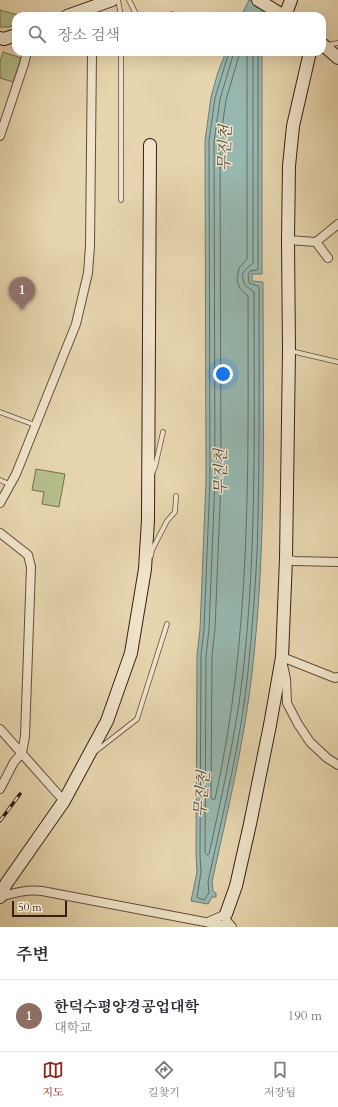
<!DOCTYPE html>
<html lang="ko">
<head>
<meta charset="utf-8">
<style>
	body { margin:0; font-family:Cardo,"Noto Serif KR",serif; background:#f2f2f3; color:#2b2b33 }
	.scale { position:absolute; left:12px; bottom:10px; width:55px; box-sizing:border-box; padding-left:4px; border:2px solid #3b1e13; border-top:0; font-size:11px; line-height:14px; white-space:nowrap; color:#3b1e13; -webkit-text-stroke:3px #efe4ca; paint-order:stroke }
	.you { position:absolute; left:223px; top:374px; width:14px; height:14px; margin:-10px; border:3px solid #fff; border-radius:50%; background:#1a73e8; box-shadow:0 0 0 6px #1a73e833 }
	.badge { display:grid; place-items:center; width:26px; height:26px; border-radius:50%; background:#8f2418; color:#fff; font-size:13px; font-weight:700 }
	.pin { position:absolute; translate:-50% -33px; filter:drop-shadow(0 1px 2px #0008) }
	.pin::after { content:''; position:absolute; top:21px; width:14px; height:12px; background:inherit; clip-path:polygon(0 0,100% 0,50% 100%) }
	.list { margin:0; padding:0; list-style:none }
	h2 { display:flex; justify-content:space-between; align-items:center; height:52px; margin:0; padding:0 16px; font-size:17px }
	h2 small { font-size:13px; font-weight:400; color:#7c7c81 }
	.list li { display:grid; grid-template-columns:26px 1fr auto; gap:12px; align-items:center; box-sizing:border-box; height:72px; padding:0 16px; border-top:1px solid #e1e1e2 }
	.list b { display:block; font-size:15px; white-space:nowrap }
	.list p { margin:0; font-size:13px; white-space:nowrap; color:#7c7c81 }
	.list em { font-size:13px; font-style:normal; color:#7c7c81 }
	.icon { flex:none; width:22px; height:22px; fill:none; stroke:currentColor; stroke-width:2; stroke-linecap:round; stroke-linejoin:round }
	.map { position:relative; flex:none; width:338px; height:927px; overflow:hidden }
	.search { position:absolute; background:#fff; box-shadow:0 4px 16px #0002; left:12px; right:12px; top:12px; height:44px; display:flex; align-items:center; gap:10px; box-sizing:border-box; padding:0 14px; border-radius:12px; color:#7c7c81; font-size:15px }
	.sheet { height:124px; background:#fff }
	nav { display:flex; justify-content:space-around; align-items:center; box-sizing:border-box; height:56px; border-top:1px solid #e1e1e2; background:#fff; font-size:11px; color:#7c7c81 }
	nav a { display:grid; justify-items:center; gap:2px }
	nav .on { color:#8f2418 }
	.map>svg:first-child { display:block }
	.green { fill:#b4bd8a; stroke:#786e4e }
	.water { fill:#97b8b0; stroke:#727a71 }
	.lines { fill:none; stroke-linecap:round; stroke-linejoin:round }
	.shore { stroke:#696b62; stroke-width:1 }
	.lane-casing { stroke:#664c3a; stroke-width:5.5 }
	.street-casing { stroke:#664c3a; stroke-width:10 }
	.secondary-casing { stroke:#3b1e13; stroke-width:14 }
	.lane { stroke:#efe4ca; stroke-width:4 }
	.street { stroke:#efe4ca; stroke-width:8 }
	.secondary { stroke:#efe4ca; stroke-width:12 }
	.rail-casing { stroke:#3b1e13; stroke-width:3.5 }
	.rail { stroke:#efe4ca; stroke-width:2; stroke-dasharray:6; stroke-linecap:butt }
	.labels { text-anchor:middle; stroke-width:3; stroke-linejoin:round; paint-order:stroke }
	.water-label { font-size:16px; font-style:italic; fill:#574c42; stroke:#efe4ca }
</style>
</head>
<body>
<div class="map">
<svg width="338" height="927" viewBox="0 0 338 927">
	<rect width="100%" height="100%" fill="#e6d5ae"/>
	<filter id="stains"><feTurbulence type="fractalNoise" baseFrequency=".005" numOctaves="4"/><feColorMatrix values="0 0 0 0 .2 0 0 0 0 .09 0 0 0 0 .02 0 0 0 .5 -.17"/></filter>
	<radialGradient id="worn" r=".72"><stop offset=".6" stop-color="#630" stop-opacity="0"/><stop offset="1" stop-color="#630" stop-opacity=".3"/></radialGradient>
	<!-- green -->
	<g class="green">
		<path d="M0 10 21 16H16V24L9 27H0Z"/>
		<path d="M3 52 21 58 13 82 0 78V62Z"/>
		<path d="M36 469 65 474 59 507 42 504 44 492 32 490Z"/>
	</g>
	<!-- water -->
	<g class="water">
		<path d="M249 0H266L262 9V16H241Z"/>
		<path d="M226 52H262V274H252V281L263 282C263 412 267 544 252 673 244 744 227 813 212 882L213 891 216 893V897H212L208 904 191 901 197 872 196 855 197 655 200 629 206 480 205 141 211 97 218 72Z"/>
	</g>
	<g class="lines">
		<!-- shore -->
		<g class="shore">
			<path d="M229 52 215 98 209 141 210 480 204 629 201 655 200 855 201 872 197 897 198 898 204 900 209 893 208 882C223 812 241 742 248 671 252 632 255 592 257 553 260 465 259 376 259 287L258 286 249 283 248 275 250 271 257 270 258 268V52"/>
			<path d="M234 52 220 99 214 142 215 480 209 629 206 656 205 853 207 855 209 854C222 794 236 734 243 673 257 547 254 419 254 292L245 285C239 272 245 270 253 263V52"/>
			<path d="M240 52 226 100 220 142 221 480 215 629 212 656 211 798 213 800 215 799C252 634 248 465 248 296L240 289 237 280 239 268 247 259V52"/>
		</g>
		<defs>
			<g id="lane">
				<path d="M118 0 121 16"/>
				<path d="M129 0 137 16"/>
				<path d="M171 16 172 14"/>
				<path d="M328 45 338 43"/>
				<path d="M121 52V200"/>
				<path d="M291 351 338 362"/>
				<path d="M0 412 35 425"/>
				<path d="M152 474 155 467 163 432"/>
				<path d="M0 480 11 485"/>
				<path d="M151 556 152 550 167 521 175 512 176 496"/>
				<path d="M96 751 137 719 167 624"/>
			</g>
			<g id="street">
				<path d="M0 136 24 64 27 52"/>
				<path d="M288 240 316 242 338 224"/>
				<path d="M316 242 328 258"/>
				<path d="M0 503 16 474 76 324 88 273 90 246 92 52"/>
				<path d="M0 533 28 555 31 567 25 736 22 753 14 762 0 789"/>
				<path d="M286 559 294 561 338 562"/>
				<path d="M282 657 335 678 338 677"/>
				<path d="M283 665 286 679 287 703 298 724 310 742 327 758 338 765"/>
				<path d="M0 729 64 801"/>
				<path d="M0 897C14 893 27 889 42 891L231 927"/>
				<path d="M208 922 226 914V920L232 927"/>
			</g>
			<g id="secondary">
				<path d="M258 0 284 16"/>
				<path d="M67 16 112 0"/>
				<path d="M285 16 291 0"/>
				<path d="M0 38 4 39 16 35"/>
				<path d="M322 44 338 58"/>
				<path d="M0 897 6 884 64 801 107 721 131 653 145 569 148 520 150 145"/>
				<path d="M226 914 236 886 250 824 270 725 282 657 286 559 289 351 288 240 289 166 293 126 310 52"/>
			</g>
		</defs>
		<!-- lane casing -->
		<use href="#lane" class="lane-casing"/>
		<!-- street casing -->
		<use href="#street" class="street-casing"/>
		<!-- secondary casing -->
		<use href="#secondary" class="secondary-casing"/>
		<!-- lane -->
		<use href="#lane" class="lane"/>
		<!-- street -->
		<use href="#street" class="street"/>
		<!-- secondary -->
		<use href="#secondary" class="secondary"/>
		<defs>
			<path id="rail" d="M0 821 20 794"/>
		</defs>
		<!-- rail casing -->
		<use href="#rail" class="rail-casing"/>
		<!-- rail -->
		<use href="#rail" class="rail"/>
	</g>
	<g class="labels">
		<!-- water labels -->
		<g class="water-label">
			<text transform="translate(224 148) rotate(-88)" y="6">무진천</text>
			<text transform="translate(220 472) rotate(-90)" y="6">무진천</text>
			<text transform="translate(201 794) rotate(-85)" y="6">무진천</text>
		</g>
	</g>
	<rect width="100%" height="100%" filter="url(#stains)"/>
	<rect width="100%" height="100%" fill="url(#worn)"/>
</svg>
<div class="scale">50 m</div>
<div class="you"></div>
<div class="pin badge" style="left:22px;top:310px;background:#8d6e63">1</div>
<div class="search"><svg class="icon" aria-label="search" viewBox="0 0 24 24"><circle cx="10" cy="10" r="6"/><path d="M15 15l6 6"/></svg>장소 검색</div>
</div>
<section class="sheet">
<h2>주변<small></small></h2>
<ul class="list">
<li><span class="badge" style="background:#8d6e63">1</span><div><b>한덕수평양경공업대학</b><p>대학교</p></div><em>190 m</em></li>
</ul>
</section>
<nav>
<a class="on"><svg class="icon" aria-label="map" viewBox="0 0 24 24"><path d="M3 6l6-2 6 2 6-2v14l-6 2-6-2-6 2zM9 4v14M15 6v14"/></svg>지도</a>
<a><svg class="icon" aria-label="directions" viewBox="0 0 24 24"><path d="M12 3l9 9-9 9-9-9zM9 14v-3h6M13 9l2 2-2 2"/></svg>길찾기</a>
<a><svg class="icon" aria-label="saved" viewBox="0 0 24 24"><path d="M7 4h10v16l-5-4-5 4z"/></svg>저장됨</a>
</nav>
</body>
</html>
